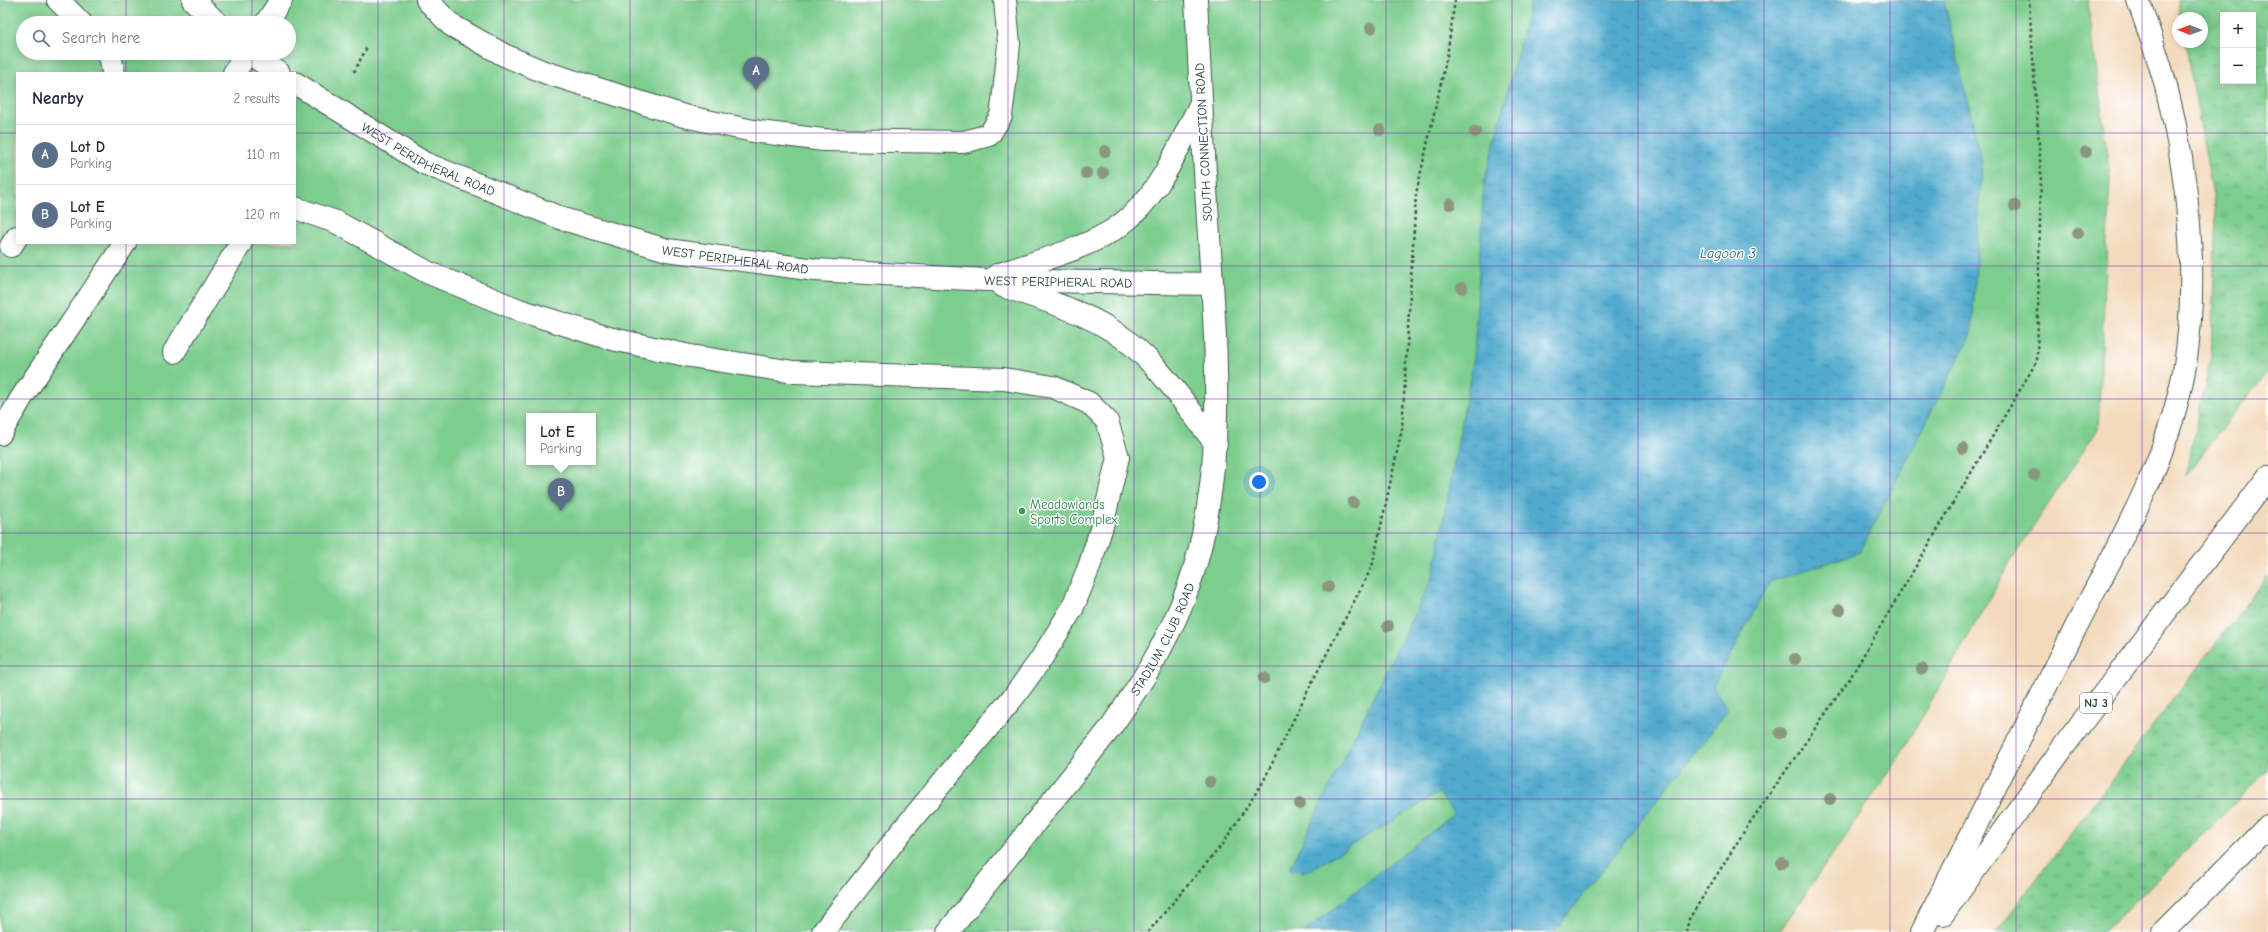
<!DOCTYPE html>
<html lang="en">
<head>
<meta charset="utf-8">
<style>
	body { margin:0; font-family:"Comic Neue",sans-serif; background:#f2f2f3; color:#1f2937 }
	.controls { position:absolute; right:12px; top:12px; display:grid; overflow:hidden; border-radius:0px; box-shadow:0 2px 10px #0003 }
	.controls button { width:36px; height:36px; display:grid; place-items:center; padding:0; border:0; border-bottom:1px solid #e0e1e3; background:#fff; color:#1f2937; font:20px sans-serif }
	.compass { position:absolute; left:2172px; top:12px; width:36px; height:36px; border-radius:50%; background:#fff; box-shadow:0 2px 10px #0003; rotate:271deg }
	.you { position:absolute; left:1259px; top:482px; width:14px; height:14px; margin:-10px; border:3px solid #fff; border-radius:50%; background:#1a73e8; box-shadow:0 0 0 6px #1a73e833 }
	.badge { display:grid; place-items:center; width:26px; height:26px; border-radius:50%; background:#0f766e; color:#fff; font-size:13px; font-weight:700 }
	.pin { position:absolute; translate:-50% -33px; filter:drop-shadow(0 1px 2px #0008) }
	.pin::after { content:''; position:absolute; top:21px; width:14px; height:12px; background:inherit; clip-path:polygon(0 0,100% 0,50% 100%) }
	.popup { position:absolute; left:526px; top:413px; width:70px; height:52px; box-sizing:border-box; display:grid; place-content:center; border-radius:0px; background:#fff; filter:drop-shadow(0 1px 3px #0005); font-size:13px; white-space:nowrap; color:#747a83 }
	.popup b { font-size:15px; color:#1f2937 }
	.popup::after { content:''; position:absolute; left:50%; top:100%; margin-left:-8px; border:8px solid transparent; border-top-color:#fff }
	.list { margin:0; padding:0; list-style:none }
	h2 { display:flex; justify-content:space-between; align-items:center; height:52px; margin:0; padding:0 16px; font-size:17px }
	h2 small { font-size:13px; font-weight:400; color:#747a83 }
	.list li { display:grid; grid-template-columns:26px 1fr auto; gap:12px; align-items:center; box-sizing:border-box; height:60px; padding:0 16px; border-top:1px solid #e0e1e3 }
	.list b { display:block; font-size:15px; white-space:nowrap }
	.list p { margin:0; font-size:13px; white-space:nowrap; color:#747a83 }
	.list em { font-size:13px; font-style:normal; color:#747a83 }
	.icon { flex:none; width:22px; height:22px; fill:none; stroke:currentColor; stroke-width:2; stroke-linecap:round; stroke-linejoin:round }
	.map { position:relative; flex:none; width:2268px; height:932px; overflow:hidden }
	.search { position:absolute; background:#fff; box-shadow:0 2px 10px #0003; left:16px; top:16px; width:280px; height:44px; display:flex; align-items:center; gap:10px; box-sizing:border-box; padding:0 14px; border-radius:22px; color:#747a83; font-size:15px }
	.panel { position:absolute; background:#fff; box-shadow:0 2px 10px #0003; left:16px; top:72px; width:280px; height:172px; border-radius:0px }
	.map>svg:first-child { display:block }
	.grass { fill:url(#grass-tufts); stroke:#4e8561; fill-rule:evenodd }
	.pitch { fill:#7ccd8e; stroke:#4e8561; fill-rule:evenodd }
	.water { fill:url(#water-ripples); stroke:#387481 }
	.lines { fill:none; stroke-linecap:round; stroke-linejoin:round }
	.minor-casing { stroke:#3f5548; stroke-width:24 }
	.highway-casing { stroke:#3f5548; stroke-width:24 }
	.path { stroke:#3f5548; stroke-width:2.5; stroke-dasharray:3 3; stroke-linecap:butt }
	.minor { stroke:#fff; stroke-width:22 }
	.highway { stroke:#fff; stroke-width:22 }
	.tree { fill:#8b977d }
	.grid { fill:none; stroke:#7b2cbf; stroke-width:1; stroke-opacity:0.55 }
	.leisure-dot { fill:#2e9e5b; stroke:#fff; stroke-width:1.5 }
	.labels { text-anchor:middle; stroke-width:3; stroke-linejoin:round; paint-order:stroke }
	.shield { fill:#fff; stroke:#627771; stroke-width:1 }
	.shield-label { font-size:12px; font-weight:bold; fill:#1f3d34 }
	.street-label { font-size:13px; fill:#1f3d34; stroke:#fff }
	.leisure-label { font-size:13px; fill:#27864d; stroke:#fff; text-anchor:start }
	.water-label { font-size:14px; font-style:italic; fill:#30636a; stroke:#fff }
</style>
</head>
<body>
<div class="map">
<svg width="2268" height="932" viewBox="0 0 2268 932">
	<defs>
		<pattern id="grass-tufts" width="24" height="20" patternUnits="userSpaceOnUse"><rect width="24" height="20" fill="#7ccd8e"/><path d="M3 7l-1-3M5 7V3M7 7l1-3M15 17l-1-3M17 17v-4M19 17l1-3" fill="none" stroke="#65a875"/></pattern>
		<pattern id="water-ripples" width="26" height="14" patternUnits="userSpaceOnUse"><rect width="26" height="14" fill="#51aace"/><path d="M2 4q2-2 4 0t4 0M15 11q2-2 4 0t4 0" fill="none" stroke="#438ca8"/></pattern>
	</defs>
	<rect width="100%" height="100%" fill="#fff"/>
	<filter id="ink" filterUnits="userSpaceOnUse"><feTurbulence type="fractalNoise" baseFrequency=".025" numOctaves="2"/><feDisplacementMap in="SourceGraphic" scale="8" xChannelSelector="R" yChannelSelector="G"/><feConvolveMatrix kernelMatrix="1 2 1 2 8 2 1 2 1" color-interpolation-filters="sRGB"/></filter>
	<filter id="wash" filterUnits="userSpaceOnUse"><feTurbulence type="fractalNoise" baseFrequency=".012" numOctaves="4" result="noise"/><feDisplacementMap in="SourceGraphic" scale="16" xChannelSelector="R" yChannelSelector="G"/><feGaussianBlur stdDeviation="0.9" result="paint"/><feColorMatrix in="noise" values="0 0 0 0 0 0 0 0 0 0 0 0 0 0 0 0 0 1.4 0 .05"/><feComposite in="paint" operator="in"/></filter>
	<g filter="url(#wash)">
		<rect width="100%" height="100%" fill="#f3dabc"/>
		<!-- grass -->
		<g class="grass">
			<path d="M2177 0H2268V371L2185 476 2211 357 2216 212 2185 42H2202V18H2180ZM2223 15H2253V81H2223Z"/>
			<path d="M2268 575V770L2104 932H1996Z"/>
		</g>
		<!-- pitch -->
		<path class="pitch" d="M0 0H2088L2110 179 2098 429 2012 559 1900 756 1779 932H0ZM23 23H289V53H23ZM17 73H295V243H17ZM529 416H593V462H529Z"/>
		<!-- water -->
		<path class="water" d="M1531 0H1944L1982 163 1972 332 1860 552 1770 582 1713 686 1728 710 1554 932H1304L1454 814 1439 793 1307 872 1289 869 1433 576 1474 357 1484 183Z"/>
	</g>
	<g filter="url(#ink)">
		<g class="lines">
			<defs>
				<g id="minor">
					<path d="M58 0 81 23"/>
					<path d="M193 0 217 23"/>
					<path d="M427 0 451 25 504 55 544 72 684 116 753 131 823 140 964 142 989 135 1001 116 1005 84 1009 44 1005 0"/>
					<path d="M266 23 281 0"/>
					<path d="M107 53 111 58 113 73"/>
					<path d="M249 53 279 73"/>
					<path d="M234 73 247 53"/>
					<path id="s1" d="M295 83 424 163 563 219 667 250 816 270 985 280 1212 284"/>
					<path d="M295 208 336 222 429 273 519 310 608 338 690 356 794 372 1004 379 1053 387 1089 403 1107 421 1118 457 1102 526 1089 567 1072 609 1041 659 1015 695 902 831 823 932"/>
					<path d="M11 246 17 237"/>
					<path d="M997 275C1034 262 1087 249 1119 226 1159 198 1178 147 1200 105"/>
					<path d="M1003 286C1040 299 1080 310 1113 331 1156 358 1185 405 1216 444"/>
					<path d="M174 352 241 243"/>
					<path d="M0 434 22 397 125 243"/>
					<path id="s2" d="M948 932 1108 731C1145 679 1179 624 1196 563 1227 452 1215 334 1208 220 1203 147 1200 73 1196 0"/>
				</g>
				<g id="highway">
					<path d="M1943 914 2067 742 2268 477"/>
					<path d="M1922 932C1974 829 2026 726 2078 623 2121 538 2169 461 2185 365 2199 276 2188 172 2166 86 2158 57 2148 28 2138 0"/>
					<path d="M2163 932 2268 826"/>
				</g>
			</defs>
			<!-- minor casing -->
			<use href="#minor" class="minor-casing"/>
			<!-- highway casing -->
			<use href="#highway" class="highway-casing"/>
			<!-- path -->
			<g class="path">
				<path d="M354 72 367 47"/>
				<path d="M1148 932 1221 846 1263 782 1310 686 1372 567 1402 429 1416 194 1447 56 1455 0"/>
				<path d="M1686 932 1689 919 1747 827 1850 678 2037 361 2041 174 2029 0"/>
			</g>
			<!-- minor -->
			<use href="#minor" class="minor"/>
			<!-- highway -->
			<use href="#highway" class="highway"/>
		</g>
		<!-- trees -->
		<g class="tree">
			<circle cx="1371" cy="28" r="6"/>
			<circle cx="1380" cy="130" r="6"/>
			<circle cx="1475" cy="132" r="6"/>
			<circle cx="1105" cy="151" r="6"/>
			<circle cx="2086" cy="152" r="6"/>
			<circle cx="1086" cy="173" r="6"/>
			<circle cx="1103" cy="173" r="6"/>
			<circle cx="1450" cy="204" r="6"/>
			<circle cx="2015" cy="206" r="6"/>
			<circle cx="2078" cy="233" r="6"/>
			<circle cx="1462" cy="288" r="6"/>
			<circle cx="1963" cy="448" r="6"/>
			<circle cx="2034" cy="475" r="6"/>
			<circle cx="1353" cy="503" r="6"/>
			<circle cx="1328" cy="587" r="6"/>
			<circle cx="1840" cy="610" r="6"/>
			<circle cx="1388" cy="626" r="6"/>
			<circle cx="1795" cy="659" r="6"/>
			<circle cx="1922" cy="669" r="6"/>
			<circle cx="1264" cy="678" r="6"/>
			<circle cx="1780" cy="733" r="6"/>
			<circle cx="1210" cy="782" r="6"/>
			<circle cx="1830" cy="799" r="6"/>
			<circle cx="1300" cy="804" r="6"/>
			<circle cx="1782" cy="863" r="6"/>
		</g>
	</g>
	<!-- grid -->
	<path class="grid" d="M126 0V23M252 0V23M378 0V932M504 0V932M630 0V932M756 0V932M882 0V932M1008 0V932M1134 0V932M1260 0V932M1386 0V932M1512 0V932M1638 0V932M1764 0V932M1890 0V932M2016 0V932M2142 0V932M126 53V73M252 53V73M0 133H17M295 133H2268M126 243V932M252 243V932M0 266H2268M0 399H2268M0 533H2268M0 666H2268M0 799H2268"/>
	<!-- markers -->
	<circle class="leisure-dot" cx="1022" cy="511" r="4"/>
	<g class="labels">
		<!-- shield labels -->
		<rect class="shield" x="2080" y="693" width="32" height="20" rx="3"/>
		<g class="shield-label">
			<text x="2096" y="707">NJ 3</text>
		</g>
		<!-- street labels -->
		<g class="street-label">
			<text transform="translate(1203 142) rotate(-93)" y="5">SOUTH CONNECTION ROAD</text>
			<text dy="5" stroke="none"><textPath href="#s1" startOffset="154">WEST PERIPHERAL ROAD</textPath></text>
			<text dy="5" stroke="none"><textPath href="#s1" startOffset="479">WEST PERIPHERAL ROAD</textPath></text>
			<text dy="5" stroke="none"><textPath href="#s1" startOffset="803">WEST PERIPHERAL ROAD</textPath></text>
			<text dy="5" stroke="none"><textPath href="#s2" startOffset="364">STADIUM CLUB ROAD</textPath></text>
		</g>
		<!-- leisure labels -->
		<g class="leisure-label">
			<text x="1030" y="509">Meadowlands<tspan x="1030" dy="15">Sports Complex</tspan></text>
		</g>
		<!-- water labels -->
		<g class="water-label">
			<text x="1728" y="258">Lagoon 3</text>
		</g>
	</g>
</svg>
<div class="controls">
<button>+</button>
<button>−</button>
</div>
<svg class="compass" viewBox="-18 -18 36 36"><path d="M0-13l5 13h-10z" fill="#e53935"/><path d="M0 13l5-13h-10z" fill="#747a83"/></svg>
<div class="you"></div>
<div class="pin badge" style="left:756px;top:90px;background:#5c6f8a">A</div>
<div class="pin badge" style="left:561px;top:511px;background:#5c6f8a">B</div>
<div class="popup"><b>Lot E</b>Parking</div>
<div class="search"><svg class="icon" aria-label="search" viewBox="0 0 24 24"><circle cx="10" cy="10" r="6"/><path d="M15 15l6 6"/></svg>Search here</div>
<section class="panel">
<h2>Nearby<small>2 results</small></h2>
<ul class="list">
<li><span class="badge" style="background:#5c6f8a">A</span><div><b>Lot D</b><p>Parking</p></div><em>110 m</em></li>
<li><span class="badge" style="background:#5c6f8a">B</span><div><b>Lot E</b><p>Parking</p></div><em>120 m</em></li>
</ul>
</section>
</div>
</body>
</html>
